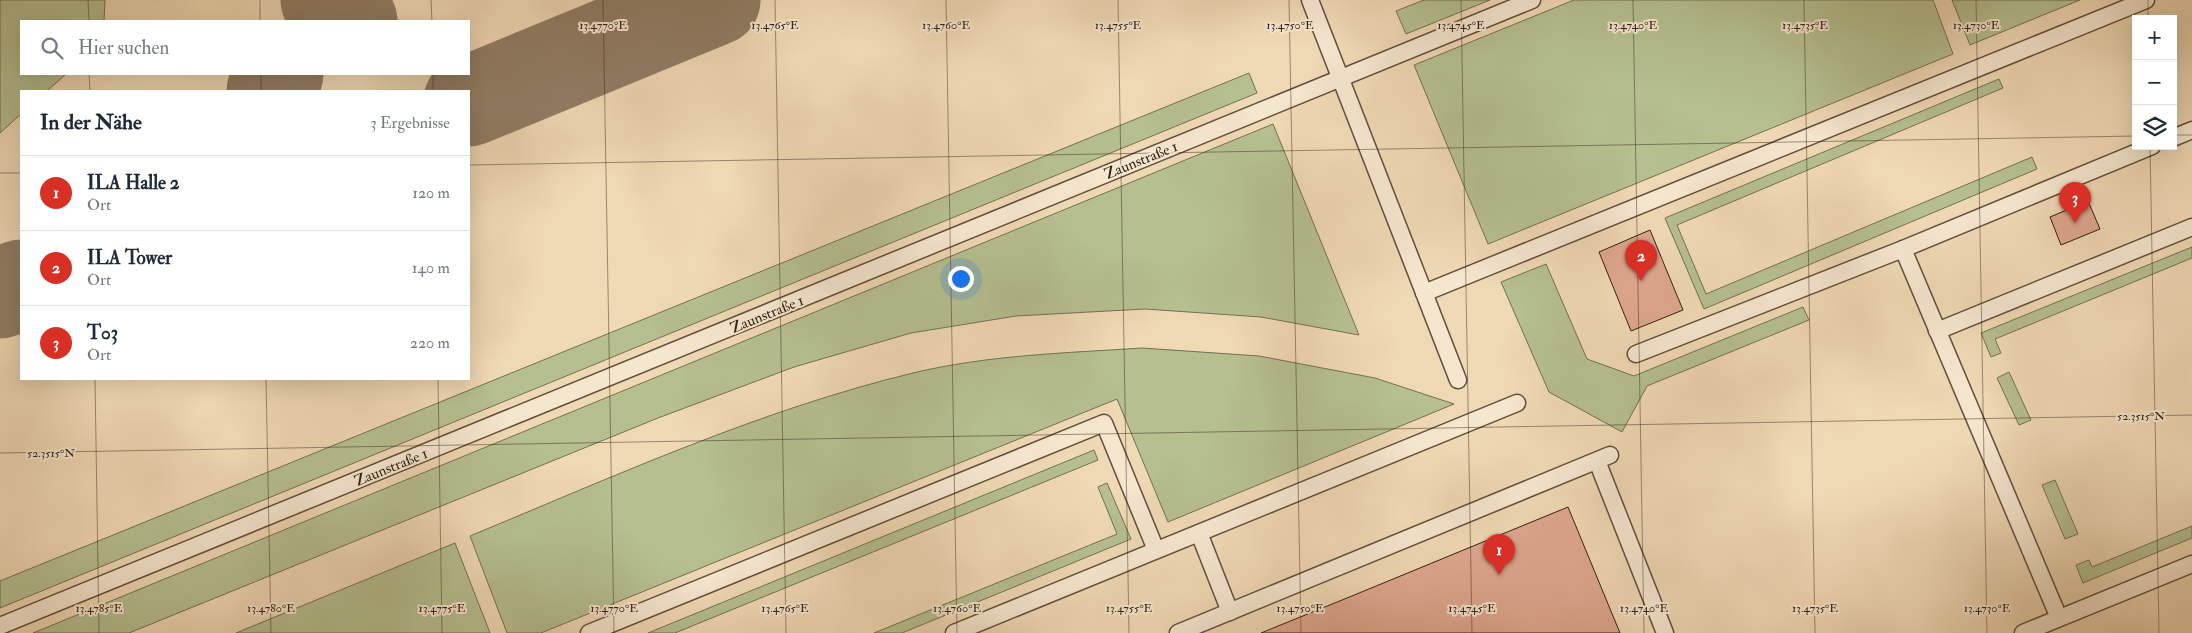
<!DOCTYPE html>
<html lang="de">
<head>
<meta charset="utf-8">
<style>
	body { margin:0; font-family:"IM FELL Double Pica",serif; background:#f6f6f7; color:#1f2937 }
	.controls { position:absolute; right:15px; top:15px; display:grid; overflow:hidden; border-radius:0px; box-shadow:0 5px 20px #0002 }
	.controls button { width:45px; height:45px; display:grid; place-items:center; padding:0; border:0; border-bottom:1px solid #e0e1e3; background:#fff; color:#1f2937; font:25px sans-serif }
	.you { position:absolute; left:960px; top:278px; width:18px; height:18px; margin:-12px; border:4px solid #fff; border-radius:50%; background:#1a73e8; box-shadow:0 0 0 8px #1a73e833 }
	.badge { display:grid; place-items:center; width:32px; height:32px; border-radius:50%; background:#d93025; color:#fff; font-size:16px; font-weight:700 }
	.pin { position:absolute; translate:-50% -41px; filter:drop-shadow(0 1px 2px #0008) }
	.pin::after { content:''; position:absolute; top:26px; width:18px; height:15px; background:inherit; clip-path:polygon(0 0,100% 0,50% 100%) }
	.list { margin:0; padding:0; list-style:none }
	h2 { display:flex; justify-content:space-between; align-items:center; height:65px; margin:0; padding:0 20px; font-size:21px }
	h2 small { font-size:16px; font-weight:400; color:#747a83 }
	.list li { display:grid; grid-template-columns:32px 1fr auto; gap:15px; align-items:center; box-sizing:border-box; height:75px; padding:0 20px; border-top:1px solid #e0e1e3 }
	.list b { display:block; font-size:19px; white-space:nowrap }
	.list p { margin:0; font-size:16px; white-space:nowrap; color:#747a83 }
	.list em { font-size:16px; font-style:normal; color:#747a83 }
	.icon { flex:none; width:28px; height:28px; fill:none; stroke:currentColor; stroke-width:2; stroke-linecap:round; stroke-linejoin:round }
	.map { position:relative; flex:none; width:2192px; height:633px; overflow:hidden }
	.search { position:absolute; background:#fff; box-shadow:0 5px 20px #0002; left:20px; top:20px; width:450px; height:55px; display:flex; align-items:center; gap:12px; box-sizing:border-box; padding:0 18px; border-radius:0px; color:#747a83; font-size:19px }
	.panel { position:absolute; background:#fff; box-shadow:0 5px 20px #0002; left:20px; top:90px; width:450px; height:290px; border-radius:0px }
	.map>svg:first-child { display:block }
	.green { fill:#b5bf90; stroke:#727052 }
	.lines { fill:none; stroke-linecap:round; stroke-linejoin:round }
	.taxiway { stroke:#907c64; stroke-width:91 }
	.building { fill:#dea78e; stroke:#302013 }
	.lane-casing { stroke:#604e3b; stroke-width:19 }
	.lane { stroke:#f5e6ce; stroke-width:16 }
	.ticks { fill:none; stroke:#302013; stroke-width:1; stroke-opacity:0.45 }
	.labels { text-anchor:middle; stroke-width:4; stroke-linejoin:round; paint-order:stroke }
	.street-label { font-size:15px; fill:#302013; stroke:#f5e6ce }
	.ticks-label { font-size:12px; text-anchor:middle; fill:#302013; stroke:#f5e6ce; stroke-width:4; stroke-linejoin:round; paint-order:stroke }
</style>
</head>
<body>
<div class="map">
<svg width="2192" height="633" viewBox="0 0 2192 633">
	<rect width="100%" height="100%" fill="#efd8b4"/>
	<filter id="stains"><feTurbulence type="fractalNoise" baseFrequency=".004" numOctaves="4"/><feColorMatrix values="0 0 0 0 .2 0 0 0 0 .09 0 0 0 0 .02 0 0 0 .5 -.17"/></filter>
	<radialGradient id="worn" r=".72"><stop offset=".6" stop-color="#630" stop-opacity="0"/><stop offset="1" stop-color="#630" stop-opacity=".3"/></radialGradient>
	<!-- green -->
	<g class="green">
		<path d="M0 0H105L104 21H21V74H66L47 91H21V114L0 133Z"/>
		<path d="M1424 0H1490L1406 34 1396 11Z"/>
		<path d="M1574 0H1933L1953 54 1488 244 1414 65Z"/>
		<path d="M1952 0H2080L1970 45Z"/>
		<path d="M1249 73 1257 93 0 608V581Z"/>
		<path d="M1999 79 2003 88 1677 225 1706 294 2032 157 2037 169 1704 309 1665 218Z"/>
		<path d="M1273 124 1359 335 1261 317 1145 309 1016 316 911 333 794 367 658 418 129 633H33Z"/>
		<path d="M2192 247V258L1995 339 2001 353 1991 357 1981 333Z"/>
		<path d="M1546 264 1587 359 1634 376 1803 307 1809 320 1647 386 1622 432 1549 392 1501 282Z"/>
		<path d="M1142 348 1259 356 1375 378 1454 404 1168 522 1117 399 541 633H507L470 536C615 476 760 410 913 373 988 355 1066 353 1142 348Z"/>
		<path d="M2009 372 2031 420 2019 425 1997 378Z"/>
		<path d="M1094 450 1098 460 675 633H648Z"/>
		<path d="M2055 480 2078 534 2065 539 2042 485Z"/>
		<path d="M1107 483 1131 539 902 633H874L1117 534 1098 487Z"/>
		<path d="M2192 526V538L2083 583 2076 565 2089 560 2092 567Z"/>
		<path d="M455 543 490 633H236Z"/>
	</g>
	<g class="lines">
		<!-- taxiway -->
		<g class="taxiway">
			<path d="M326 0 352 21"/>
			<path d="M272 91 278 74"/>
			<path d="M469 101 715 0"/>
			<path d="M0 293 21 285"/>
		</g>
	</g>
	<!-- building -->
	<g class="building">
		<path d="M2088 201 2100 229 2061 245 2050 217Z"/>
		<path d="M1650 230 1683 310 1631 331 1599 252Z"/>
		<path d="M1568 507 1620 633H1261L1347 598Z"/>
	</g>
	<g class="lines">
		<defs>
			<g id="lane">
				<path d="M1310 0 1458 380"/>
				<path d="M2173 138 2192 130"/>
				<path d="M1903 249 2059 618"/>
				<path d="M1424 293 2146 0"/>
				<path d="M1937 331 2192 227"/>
				<path d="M1636 354 1903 249 2152 146"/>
				<path d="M1597 461 1665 633"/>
				<path d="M1199 533 1230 612"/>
				<path d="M0 626 1532 0"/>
				<path d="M589 633 1104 423 1156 550"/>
				<path d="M954 633 1517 403"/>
				<path d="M1178 633 1610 455"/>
				<path d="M2023 633 2192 564"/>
			</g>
		</defs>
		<!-- lane casing -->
		<use href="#lane" class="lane-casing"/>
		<!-- lane -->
		<use href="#lane" class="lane"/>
	</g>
	<!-- ticks -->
	<path class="ticks" d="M88 0 89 21M260 0V21M431 0 432 21M603 0 614 633M775 0 786 633M946 0 957 633M1118 0 1129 633M1289 0 1301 633M1461 0 1472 633M1633 0 1644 633M1804 0 1815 633M1976 0 1987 633M2148 0V19M89 74 90 91M261 74V91M433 74V91M2173 135H2192M2150 146 2159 633M469 165 2136 136M0 173H21M95 379 99 633M266 379 271 633M438 379 442 633M0 453 2192 415"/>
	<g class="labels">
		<!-- street labels -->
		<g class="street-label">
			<text transform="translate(1141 160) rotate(-22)" y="5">Zaunstraße 1</text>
			<text transform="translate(767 314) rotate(-22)" y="5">Zaunstraße 1</text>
			<text transform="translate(391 467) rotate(-22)" y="5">Zaunstraße 1</text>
		</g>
	</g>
	<g class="ticks-label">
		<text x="603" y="29">13.4770°E</text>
		<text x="775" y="29">13.4765°E</text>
		<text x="946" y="29">13.4760°E</text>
		<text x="1118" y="29">13.4755°E</text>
		<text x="1290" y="29">13.4750°E</text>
		<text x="1461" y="29">13.4745°E</text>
		<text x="1633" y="29">13.4740°E</text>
		<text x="1805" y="29">13.4735°E</text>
		<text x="1976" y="29">13.4730°E</text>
		<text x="2141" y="420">52.3515°N</text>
		<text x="51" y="457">52.3515°N</text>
		<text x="99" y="612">13.4785°E</text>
		<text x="271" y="612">13.4780°E</text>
		<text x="442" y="612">13.4775°E</text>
		<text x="614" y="612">13.4770°E</text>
		<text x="785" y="612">13.4765°E</text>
		<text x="957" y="612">13.4760°E</text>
		<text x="1129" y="612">13.4755°E</text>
		<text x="1300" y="612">13.4750°E</text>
		<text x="1472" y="612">13.4745°E</text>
		<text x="1644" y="612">13.4740°E</text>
		<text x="1815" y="612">13.4735°E</text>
		<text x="1987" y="612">13.4730°E</text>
	</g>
	<rect width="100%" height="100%" filter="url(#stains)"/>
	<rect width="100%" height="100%" fill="url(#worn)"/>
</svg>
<div class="controls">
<button>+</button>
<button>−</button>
<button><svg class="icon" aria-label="layers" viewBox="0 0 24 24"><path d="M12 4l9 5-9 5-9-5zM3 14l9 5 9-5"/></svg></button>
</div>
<div class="you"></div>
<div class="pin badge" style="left:1499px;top:575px">1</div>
<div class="pin badge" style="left:1641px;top:281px">2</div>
<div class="pin badge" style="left:2075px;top:223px">3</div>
<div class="search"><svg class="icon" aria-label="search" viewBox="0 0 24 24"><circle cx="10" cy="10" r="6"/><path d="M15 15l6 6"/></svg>Hier suchen</div>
<section class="panel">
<h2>In der Nähe<small>3 Ergebnisse</small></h2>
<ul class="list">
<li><span class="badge">1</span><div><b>ILA Halle 2</b><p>Ort</p></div><em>120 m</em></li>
<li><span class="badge">2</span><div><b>ILA Tower</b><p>Ort</p></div><em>140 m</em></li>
<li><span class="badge">3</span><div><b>T03</b><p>Ort</p></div><em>220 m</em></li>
</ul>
</section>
</div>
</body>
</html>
